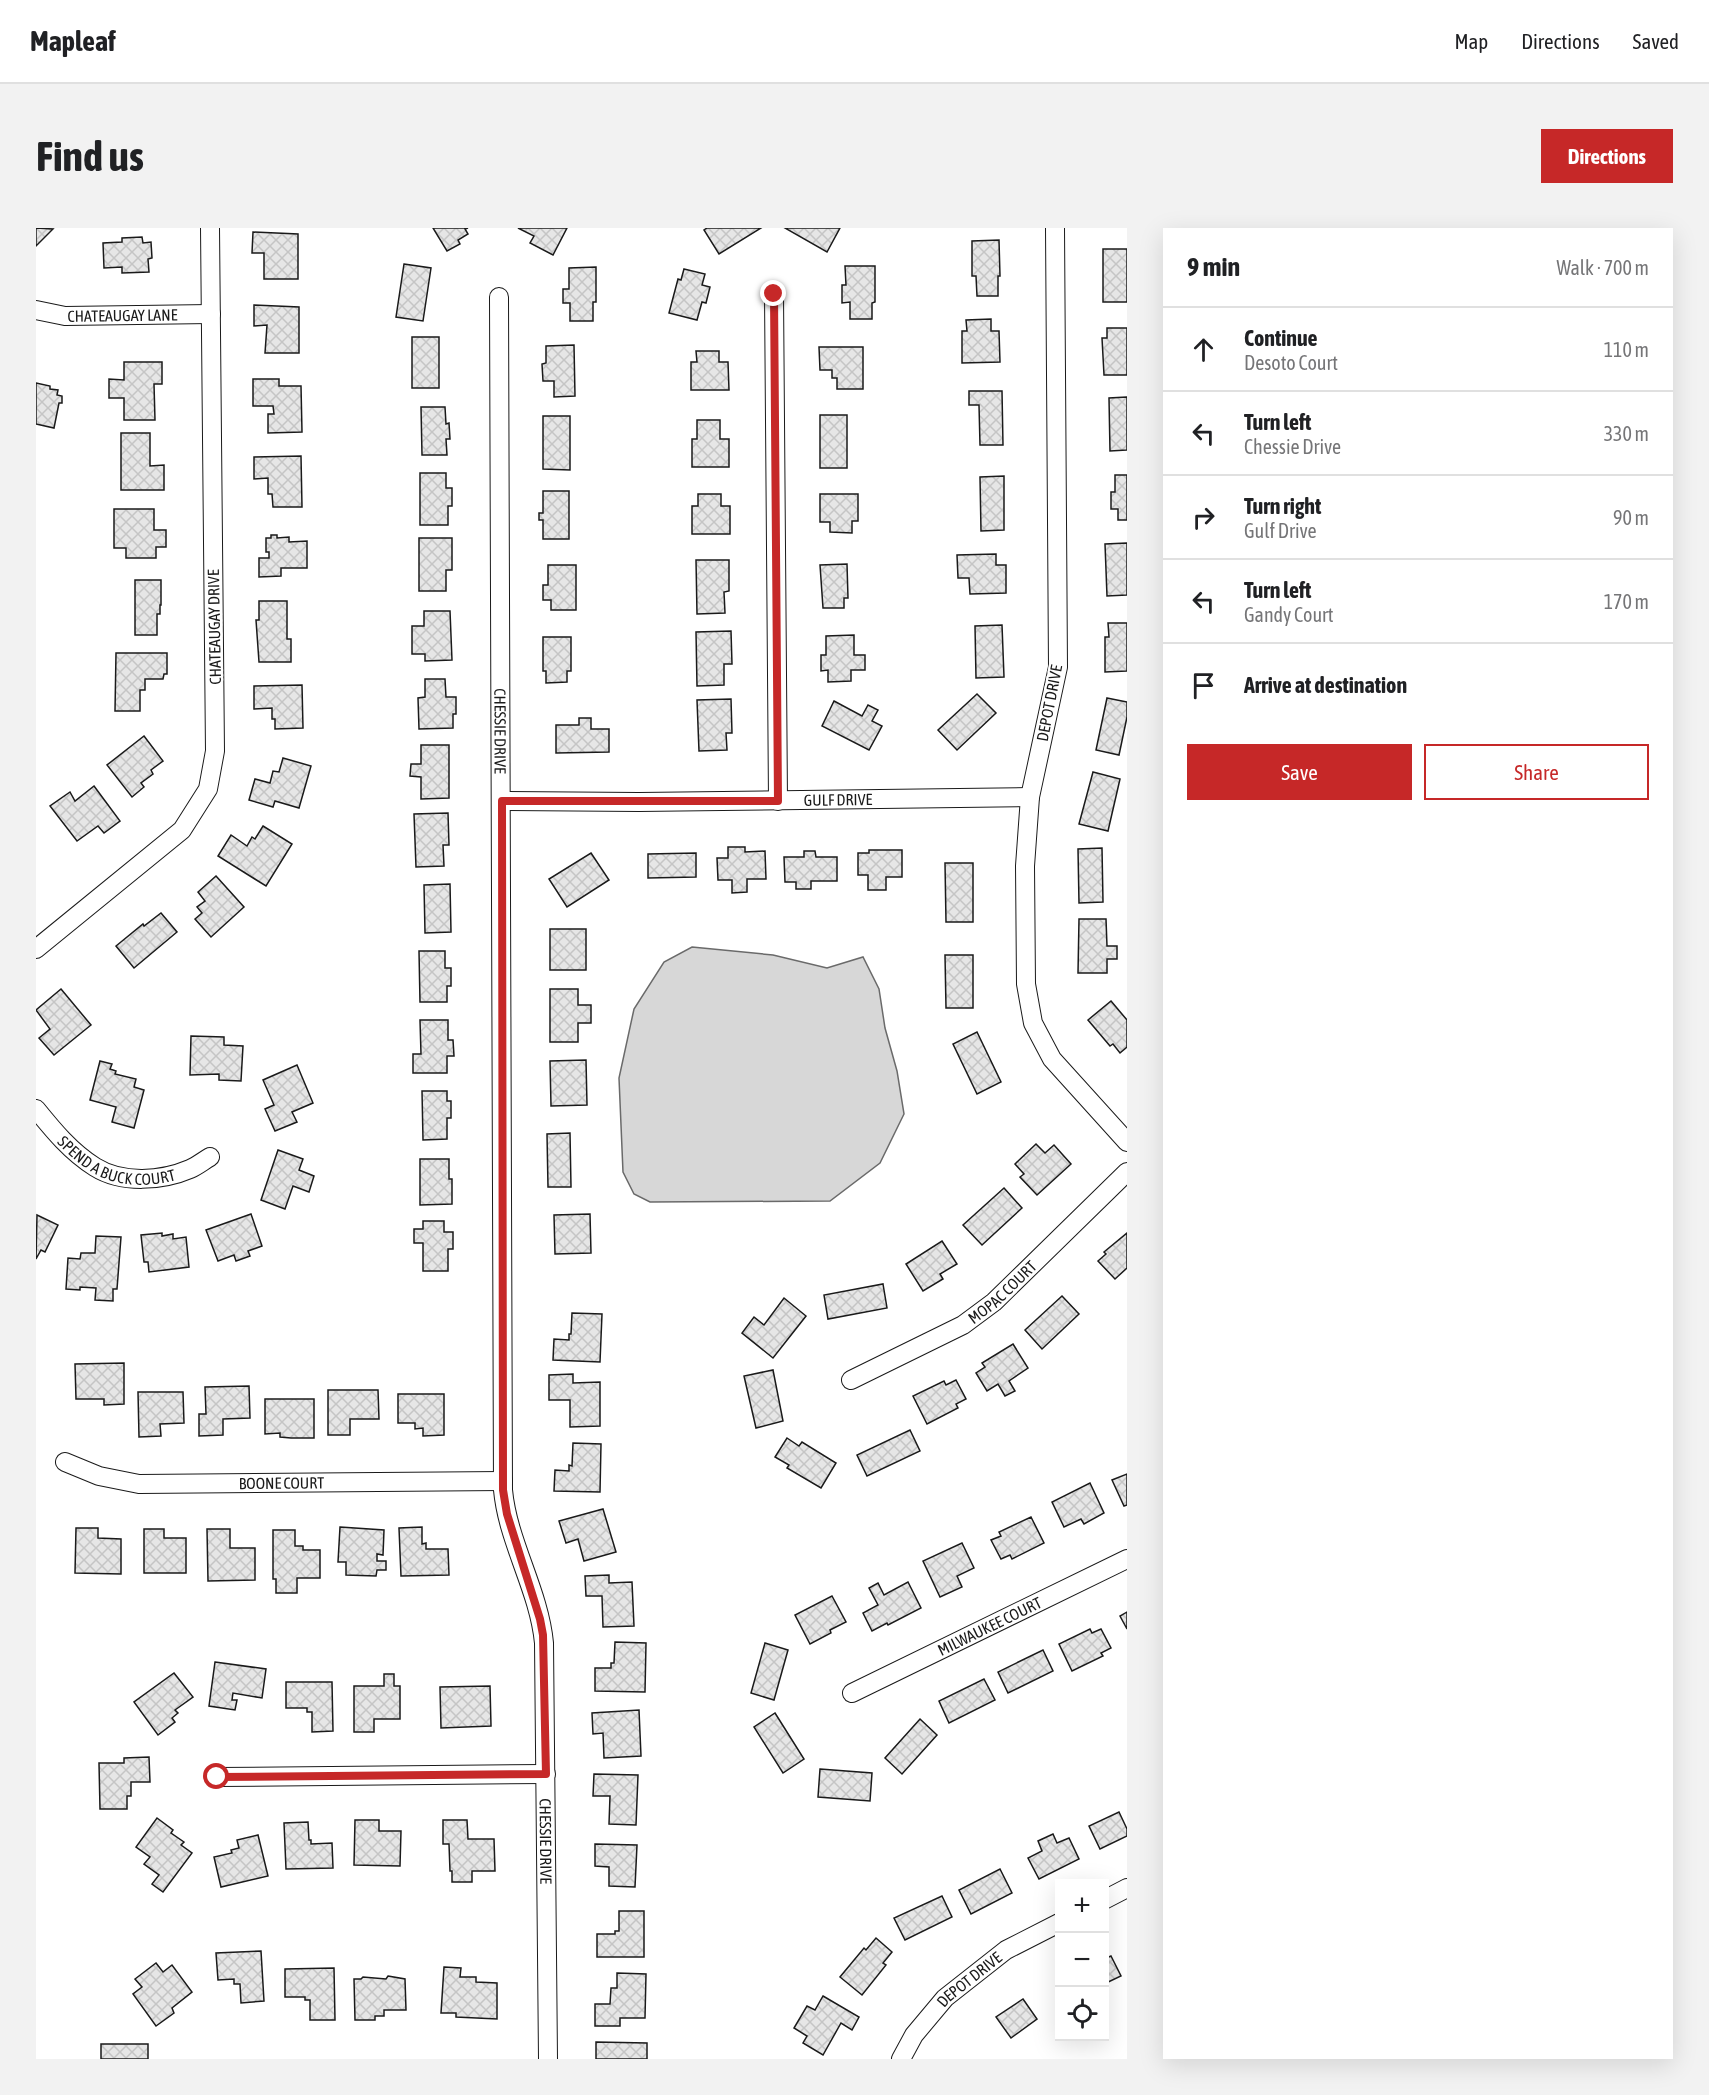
<!DOCTYPE html>
<html lang="en">
<head>
<meta charset="utf-8">
<style>
	body { margin:0; font-family:"Asap Condensed",sans-serif; background:#f2f2f2; color:#202124 }
	.controls { position:absolute; right:18px; bottom:18px; display:grid; overflow:hidden; border-radius:0px; box-shadow:0 6px 24px #0002 }
	.controls button { width:54px; height:54px; display:grid; place-items:center; padding:0; border:0; border-bottom:2px solid #e0e0e0; background:#fff; color:#202124; font:30px sans-serif }
	.stop { position:absolute; width:18px; height:18px; margin:-14px; border:4px solid #c62828; border-radius:50%; background:#fff }
	.stop.end { background:#c62828; border-color:#fff; box-shadow:0 2px 6px #0008 }
	.list { margin:0; padding:0; list-style:none }
	h2 { display:flex; justify-content:space-between; align-items:center; height:78px; margin:0; padding:0 24px; font-size:26px }
	h2 small { font-size:20px; font-weight:400; color:#757577 }
	.list li { display:grid; grid-template-columns:39px 1fr auto; gap:18px; align-items:center; box-sizing:border-box; height:84px; padding:0 24px; border-top:2px solid #e0e0e0 }
	.list b { display:block; font-size:22px; white-space:nowrap }
	.list p { margin:0; font-size:20px; white-space:nowrap; color:#757577 }
	.list em { font-size:20px; font-style:normal; color:#757577 }
	.actions { display:flex; gap:12px; padding:18px 24px }
	.actions a { flex:1; padding:14px 0; border:2px solid #c62828; border-radius:0px; text-align:center; font-size:21px; color:#c62828 }
	.actions .main { background:#c62828; color:#fff }
	.icon { flex:none; width:33px; height:33px; fill:none; stroke:currentColor; stroke-width:2; stroke-linecap:round; stroke-linejoin:round }
	.map { position:relative; flex:none; width:1091px; height:1831px; overflow:hidden; border-radius:0px }
	header { display:flex; align-items:center; gap:36px; box-sizing:border-box; height:84px; padding:0 30px; background:#fff; border-bottom:2px solid #e0e0e0 }
	header strong { font-size:28px }
	nav { display:flex; gap:33px; margin-inline-start:auto; font-size:21px }
	.intro { display:flex; align-items:center; justify-content:space-between; box-sizing:border-box; height:144px; padding:0 36px }
	h1 { margin:0; font-size:42px }
	.button { padding:15px 27px; border-radius:0px; background:#c62828; color:#fff; font-size:21px; font-weight:700 }
	main { display:flex; gap:36px; padding:0 36px }
	aside { flex:1; background:#fff; border-radius:0px; box-shadow:0 6px 24px #0002 }
	.map>svg:first-child { display:block }
	.water { fill:#d7d7d7; stroke:#6a6a6a; stroke-width:1.5 }
	.building { fill:url(#building-cross-hatch); stroke:#1a1a1a; stroke-width:1.5 }
	.lines { fill:none; stroke-linecap:round; stroke-linejoin:round }
	.street-casing { stroke:#1a1a1a; stroke-width:20 }
	.street { stroke:#fff; stroke-width:18 }
	.route { stroke:#c62828; stroke-width:8 }
	.labels { text-anchor:middle; stroke-width:4.5; stroke-linejoin:round; paint-order:stroke }
	.street-label { font-size:16px; fill:#1a1a1a; stroke:#fff }
</style>
</head>
<body>
<header>
<strong>Mapleaf</strong>
<nav><a>Map</a><a>Directions</a><a>Saved</a></nav>
</header>
<div class="intro"><h1>Find us</h1><a class="button">Directions</a></div>
<main>
<div class="map">
<svg width="1091" height="1831" viewBox="0 0 1091 1831">
	<defs>
		<pattern id="building-cross-hatch" width="8" height="8" patternUnits="userSpaceOnUse" patternTransform="scale(1.5)"><rect width="8" height="8" fill="#e6e6e6"/><path d="M0 0l8 8M0 8l8-8" fill="none" stroke="#c5c5c5"/></pattern>
	</defs>
	<rect width="100%" height="100%" fill="#fff"/>
	<!-- water -->
	<path class="water" d="M656 719 737 727 791 740 827 729 843 761 849 800 861 843 868 886 844 935 794 973 614 974 598 966 587 944 583 850 598 781 628 734Z"/>
	<!-- building -->
	<g class="building">
		<path d="M0 0 17 1 0 18Z"/>
		<path d="M397 0H432L429 1 432 6 422 12 424 16 411 23Z"/>
		<path d="M482 0H531L517 27 494 15 498 8Z"/>
		<path d="M671 0H725L683 26 668 2Z"/>
		<path d="M749 0H804L791 24Z"/>
		<path d="M217 4 262 6V51H228V25H216Z"/>
		<path d="M106 9 107 15 115 14 116 30 112 31 113 44 86 45V39L68 40 67 15 86 14V10Z"/>
		<path d="M963 12 964 48H962V68H941L940 48H936V13Z"/>
		<rect x="1067" y="21" width="24" height="53"/>
		<path d="M368 36 395 40 387 93 360 89Z"/>
		<path d="M809 38H839V74L836 75V91H814V74L806 75V57H810Z"/>
		<path d="M560 39V74H557V93H534V75H527V61H533V40Z"/>
		<path d="M648 41 669 46 666 57 674 59 670 75 666 74 661 92 633 85 642 51 645 52Z"/>
		<path d="M218 77 263 79V125H229L231 97 218 98Z"/>
		<path d="M955 91V103H963L964 134 926 135V103H931L930 92Z"/>
		<path d="M1071 100H1091V147H1068L1066 110H1071Z"/>
		<rect x="376" y="109" width="27" height="51"/>
		<path d="M538 117 539 168 518 169V153H507L506 136 510 135V118Z"/>
		<path d="M783 119H827V161H801V150H796V142H784Z"/>
		<path d="M660 123H683V134H692L693 162H655V134H661Z"/>
		<path d="M88 134H126V156H118L119 192H88V170H73V151L88 152Z"/>
		<path d="M217 151H243V158H265L266 204 232 205V186H238L237 178H217Z"/>
		<path d="M0 155 14 158V161L22 162 21 167 26 168V175H23L18 200 0 196Z"/>
		<path d="M933 163H966L967 217H944L943 177H933Z"/>
		<path d="M1091 169V222L1074 223 1073 170Z"/>
		<path d="M385 179H409L410 196 413 195 414 211H410L411 227H386Z"/>
		<rect x="784" y="187" width="27" height="53"/>
		<path d="M507 188H534V242L507 241Z"/>
		<path d="M661 192H684V211H693V239H656V211H661Z"/>
		<path d="M85 205H114V238L128 237V262H85Z"/>
		<path d="M265 228 266 279H237L236 266H232V250L218 251V229Z"/>
		<path d="M384 245H410V260H416V278H412V297H384Z"/>
		<path d="M1079 247H1091V292H1082V281H1075V264H1079Z"/>
		<path d="M968 248V302L945 303 944 249Z"/>
		<path d="M507 263H533V311H507V292H503V285H507Z"/>
		<path d="M662 266H685V278H694V306H656V278H662Z"/>
		<path d="M784 266H822V293H816V305L794 304V294H784Z"/>
		<path d="M78 281H118V302H130V319H120V330H90V320H78Z"/>
		<path d="M235 307H241V310L253 309V314L271 313V340H245V348L223 349V330H233V324H230V310H235Z"/>
		<path d="M383 310H416V342H410V363H383Z"/>
		<path d="M1091 315V367L1071 368 1069 316Z"/>
		<path d="M960 326V337H970V365L934 366 933 350H922L921 327Z"/>
		<path d="M660 332H693V363L688 364 689 385 661 386Z"/>
		<path d="M811 336 812 370H808V380H787L784 337Z"/>
		<path d="M512 337H540V382H515V372H507V357H512Z"/>
		<path d="M99 352H125V377H124V386H121V407H99Z"/>
		<path d="M223 373H251V411H255V434H223L220 392H223Z"/>
		<path d="M388 383H414L416 432 389 433V426H376V398H388Z"/>
		<path d="M1072 395H1091V443L1069 444V409H1073Z"/>
		<path d="M966 397 968 449 940 450 939 398Z"/>
		<path d="M695 403 696 436H688V457L661 458 660 404Z"/>
		<path d="M818 407V427H829V442H815V453L792 454V442L785 443V427H790V408Z"/>
		<path d="M507 409H535V443H531V454L510 455V443H507Z"/>
		<path d="M80 425H131V446H128L127 451H109V462H104V483H79Z"/>
		<path d="M389 451H409L410 469H420V486H417V500L383 501 382 470 389 469Z"/>
		<path d="M266 457 267 500 239 501V491H236V480L218 481V458Z"/>
		<path d="M941 466 960 485 921 522 902 502Z"/>
		<path d="M1071 470 1091 474V489L1083 527 1060 522Z"/>
		<path d="M695 471 696 505H690L691 522 663 523 661 472Z"/>
		<path d="M798 473 826 488 832 477 842 482 836 493 846 498 833 522 786 498Z"/>
		<path d="M543 490H555V501H573V524L520 525V497H543Z"/>
		<path d="M108 508 127 533 115 542 117 546 105 555 108 559 96 569 71 537Z"/>
		<path d="M385 517H413V570L385 571V549L374 548 375 536H385Z"/>
		<path d="M247 530 275 538 263 580 239 573 237 579 213 572 219 551 234 555 237 543 243 544Z"/>
		<path d="M1057 544 1084 551 1072 603 1043 596Z"/>
		<path d="M58 558 84 593 68 605 62 598 41 613 14 578 34 564 39 573Z"/>
		<path d="M412 585 413 617H407L408 638 380 639 378 586Z"/>
		<path d="M227 598 256 616 230 658 182 628 195 607 211 618 216 609 219 611Z"/>
		<path d="M692 619H709V624L729 623 730 651H711V664L696 665V652H682L681 630H692Z"/>
		<path d="M1066 620 1067 674 1043 675 1042 621Z"/>
		<path d="M833 622H866V649H850V662H832V647H822V625H833Z"/>
		<path d="M768 623H779L780 629H801V653H775V661H760V654H749L748 629H768Z"/>
		<path d="M555 625 573 652 531 679 513 651Z"/>
		<path d="M660 625V649L612 650V626Z"/>
		<path d="M909 635H937V694H910Z"/>
		<path d="M180 648 208 679 175 709 159 691 166 685 161 679 169 673 162 664Z"/>
		<path d="M414 656 415 704 389 705 388 657Z"/>
		<path d="M125 685 141 704 98 740 80 718 107 696 108 698Z"/>
		<path d="M1043 691H1070L1071 718H1081V731H1071V745H1042Z"/>
		<rect x="514" y="701" width="36" height="41"/>
		<path d="M383 723H409V740H415V758H411V774H384Z"/>
		<path d="M909 727H937V780H910Z"/>
		<path d="M25 761 55 797 18 827 3 810 14 801 0 782Z"/>
		<path d="M514 761H542V777H555V795H542V814H514Z"/>
		<path d="M1075 773 1091 792V819L1084 825 1077 816 1074 818 1052 792Z"/>
		<path d="M384 792H412V812H417L418 828H411V845H377V826H385Z"/>
		<path d="M941 804 965 854 941 866 917 816Z"/>
		<path d="M155 808 188 809V817L207 818 205 853 183 852V846L154 847Z"/>
		<path d="M550 832 551 877 515 878 514 833Z"/>
		<path d="M64 833 76 836 74 841 80 843 79 846 100 851 98 859 108 862 98 900 76 894 80 879 54 872Z"/>
		<path d="M261 837 277 875 256 884 261 894 239 903 229 881 238 877 227 852Z"/>
		<path d="M386 863H411V873H415V890H411V911L387 912Z"/>
		<path d="M534 905 535 959H512L511 906Z"/>
		<path d="M1000 916 1009 925 1018 917 1035 936 1001 967 984 949 988 946 979 936Z"/>
		<path d="M242 922 267 931 263 942 278 948 273 964 257 958 249 981 225 972Z"/>
		<path d="M384 931H413V951H416V976L384 977Z"/>
		<path d="M968 960 986 980 946 1017 927 997Z"/>
		<path d="M215 986 226 1018 212 1023 214 1028 200 1033 198 1027 182 1033 170 1002Z"/>
		<path d="M554 986 555 1025 519 1026 518 987Z"/>
		<path d="M1 987 22 997 9 1024 5 1022 0 1031Z"/>
		<path d="M387 993H408V1004H417V1021H412V1043H387V1015H378V1001H387Z"/>
		<path d="M126 1005V1008L137 1006V1011L150 1009 153 1039 113 1044 112 1034H108L105 1007Z"/>
		<path d="M1091 1005V1040L1079 1051 1062 1033 1070 1026 1068 1024Z"/>
		<path d="M60 1008 85 1009 81 1061H77V1073L59 1072 60 1060 44 1059V1062L30 1061 32 1030 44 1031 45 1025H59Z"/>
		<path d="M906 1013 921 1036 904 1046 907 1051 887 1063 870 1036Z"/>
		<path d="M847 1056 851 1080 792 1091 788 1067Z"/>
		<path d="M1026 1068 1043 1086 1006 1121 989 1102Z"/>
		<path d="M748 1070 770 1088 737 1130 706 1105 718 1089 728 1097Z"/>
		<path d="M536 1085 566 1086 564 1134 517 1132 518 1111 533 1112V1106H535Z"/>
		<path d="M977 1116 992 1140 973 1153 979 1163 969 1168 962 1156 951 1163 940 1145 949 1139 946 1135Z"/>
		<path d="M88 1135V1176L68 1177V1171H40L39 1136Z"/>
		<path d="M737 1142 747 1193 720 1200 708 1148Z"/>
		<path d="M537 1146V1155L564 1154V1198L534 1199V1172H513V1147Z"/>
		<path d="M920 1152 930 1171 920 1176 922 1180 891 1196 877 1168 908 1153 910 1157Z"/>
		<path d="M213 1158 214 1190 187 1191V1207L163 1208V1186H170L169 1159Z"/>
		<path d="M292 1162H342L343 1191H314V1207H292Z"/>
		<path d="M102 1164H147L148 1195 124 1196 125 1208 103 1209Z"/>
		<path d="M362 1166H408V1207L387 1208V1200L379 1201V1195H362Z"/>
		<path d="M229 1171H278V1210H255L244 1209V1205L229 1206Z"/>
		<path d="M874 1202 884 1223 831 1248 821 1227Z"/>
		<path d="M751 1210 763 1218 766 1214 800 1235 785 1260 751 1240 753 1237 739 1229Z"/>
		<path d="M537 1215 565 1216 564 1264 518 1263 519 1242 533 1243V1237L536 1238Z"/>
		<path d="M1091 1246V1277L1088 1278 1076 1252Z"/>
		<path d="M1054 1255 1068 1285 1048 1296 1045 1291 1028 1299 1016 1274Z"/>
		<path d="M567 1281 580 1324 548 1333 542 1311 530 1315 523 1293Z"/>
		<path d="M995 1289 1008 1315 976 1331 974 1327 965 1331 955 1312 965 1308 963 1304Z"/>
		<path d="M304 1299 348 1302 347 1327 341 1326V1333H350V1342H341L340 1348 310 1347V1334H302Z"/>
		<path d="M386 1299V1316L390 1315V1321H412L413 1347 365 1348 363 1300Z"/>
		<path d="M40 1300H62V1310L85 1311V1346L39 1345Z"/>
		<path d="M108 1301H128V1310H150V1345H108Z"/>
		<path d="M171 1301H194V1320H219V1352L172 1353Z"/>
		<path d="M237 1302H259V1318H267V1322H284V1350H261V1365H240V1351H237Z"/>
		<path d="M926 1315 938 1340 921 1348 926 1359 904 1369 887 1333Z"/>
		<path d="M573 1347V1355L596 1354 598 1398 567 1399 566 1368H550L549 1348Z"/>
		<path d="M872 1354 885 1380 852 1397 851 1395 836 1403 827 1385 842 1377 833 1360 842 1355 848 1367Z"/>
		<path d="M796 1368 810 1394 794 1402 795 1405 774 1416 759 1387Z"/>
		<path d="M1091 1384V1401L1084 1388Z"/>
		<path d="M1054 1401 1056 1405 1065 1401 1075 1420 1065 1425 1067 1428 1036 1443 1023 1416Z"/>
		<path d="M579 1414 610 1415 609 1464 559 1463V1440H575V1435H578Z"/>
		<path d="M729 1415 752 1422 738 1472 715 1465Z"/>
		<path d="M1007 1422 1017 1443 972 1465 962 1444Z"/>
		<path d="M179 1434 230 1441 226 1470 197 1465 196 1472H201L199 1482 173 1478Z"/>
		<path d="M138 1445 157 1469 139 1482 142 1485 136 1490 139 1494 122 1507 98 1474Z"/>
		<path d="M348 1446H358V1458H364V1491H338V1504H318V1458H348Z"/>
		<path d="M948 1451 959 1472 913 1495 903 1473Z"/>
		<path d="M250 1454H296L297 1503 276 1504V1484H271V1480H250Z"/>
		<path d="M454 1458 455 1498 405 1500 404 1459Z"/>
		<path d="M603 1482 605 1528 568 1530 567 1505 557 1506 556 1485Z"/>
		<path d="M739 1485 768 1531 747 1545 718 1499Z"/>
		<path d="M884 1491 901 1507 866 1546 849 1530Z"/>
		<path d="M113 1529 114 1554H95V1568H91V1581H64L63 1535H88V1530Z"/>
		<path d="M784 1541 836 1545 834 1573 782 1569Z"/>
		<path d="M558 1546 602 1547 600 1597 573 1596 574 1568H557Z"/>
		<path d="M1083 1584 1091 1601V1608L1064 1621 1053 1598Z"/>
		<path d="M121 1590 137 1602 135 1605 148 1614 145 1617 156 1625 127 1664 116 1656 123 1647 108 1636 114 1629 100 1619Z"/>
		<path d="M319 1592H343V1603H365L364 1638 318 1637Z"/>
		<path d="M407 1592H431L432 1611H458L459 1643H436V1654H416V1643H414L413 1616H407Z"/>
		<path d="M272 1594 273 1612H275V1616L296 1615 297 1640 250 1641 248 1595Z"/>
		<path d="M1017 1606 1021 1615 1033 1610 1043 1631 1003 1651 992 1630 1006 1623 1002 1613Z"/>
		<path d="M222 1607 232 1648 185 1659 178 1629 196 1625 195 1622 203 1620 201 1612Z"/>
		<path d="M559 1616 601 1617 599 1659 573 1658V1639L559 1638Z"/>
		<path d="M964 1641 976 1665 935 1686 923 1662Z"/>
		<path d="M906 1668 916 1689 869 1712 858 1690Z"/>
		<path d="M583 1683H608V1729H561V1706H579V1703H583Z"/>
		<path d="M840 1710 856 1724 847 1735 850 1737 826 1767 804 1749 828 1720 830 1722Z"/>
		<path d="M225 1723 228 1773 205 1775 204 1756H198V1751L182 1752 180 1725Z"/>
		<path d="M1075 1728 1085 1748 1068 1756V1731Z"/>
		<path d="M120 1735 127 1744 136 1737 156 1764 136 1780 138 1785 120 1798 97 1766 106 1759 99 1751Z"/>
		<path d="M408 1739 425 1740 424 1749H440V1754L461 1755V1791L420 1789V1785H405Z"/>
		<path d="M298 1740 299 1792H274V1772H269V1769H249V1741Z"/>
		<path d="M581 1745 610 1746 609 1790H584V1798H559V1776H574L575 1760H581Z"/>
		<path d="M352 1748 369 1751 370 1782H348V1788H339V1792H319L318 1751H325L327 1749 350 1751Z"/>
		<path d="M787 1768 823 1789 816 1802 805 1795 787 1827 767 1815 771 1808 758 1800 771 1778 779 1782Z"/>
		<path d="M987 1771 1001 1791 975 1810 960 1789Z"/>
		<path d="M560 1814 611 1815V1831H560Z"/>
		<rect x="65" y="1816" width="47" height="15"/>
	</g>
	<g class="lines">
		<defs>
			<g id="street">
				<path d="M1019 0 1022 439 994 569 989 638 990 756 997 795 1016 831 1091 914"/>
				<path d="M738 66 742 573"/>
				<path id="s1" d="M463 69 467 1262C472 1315 503 1362 508 1415L512 1831"/>
				<path id="s2" d="M0 82 29 88 175 86"/>
				<path id="s3" d="M466 573 603 574 994 569"/>
				<path d="M0 721 146 602 172 561 179 523 174 0"/>
				<path id="s4" d="M0 881C17 902 35 924 59 939 86 956 126 953 154 941 161 938 167 933 174 929"/>
				<path id="s5" d="M815 1152 927 1097 958 1074 1091 944"/>
				<path id="s6" d="M29 1234 63 1248 103 1256 467 1253"/>
				<path id="s7" d="M816 1465 1091 1331"/>
				<path d="M181 1549 510 1546"/>
				<path d="M1068 1672 1091 1660"/>
				<path id="s8" d="M865 1831 878 1807 909 1770 970 1722 1023 1695"/>
			</g>
		</defs>
		<!-- street casing -->
		<use href="#street" class="street-casing"/>
		<!-- street -->
		<use href="#street" class="street"/>
	</g>
	<g class="lines">
		<!-- route -->
		<path class="route" d="M181 1549 510 1546 507 1407 504 1391 471 1286 467 1262 466 573H742L738 66"/>
	</g>
	<g class="labels">
		<!-- street labels -->
		<g class="street-label">
			<text dy="6" stroke="none"><textPath href="#s2" startOffset="87">CHATEAUGAY LANE</textPath></text>
			<text transform="translate(178 399) rotate(-91)" y="6">CHATEAUGAY DRIVE</text>
			<text transform="translate(1013 475) rotate(-79)" y="6">DEPOT DRIVE</text>
			<text dy="6" stroke="none"><textPath href="#s1" startOffset="434">CHESSIE DRIVE</textPath></text>
			<text dy="6" stroke="none"><textPath href="#s3" startOffset="336">GULF DRIVE</textPath></text>
			<text dy="6" stroke="none"><textPath href="#s4" startOffset="102">SPEND A BUCK COURT</textPath></text>
			<text dy="6" stroke="none"><textPath href="#s5" startOffset="176">MOPAC COURT</textPath></text>
			<text dy="6" stroke="none"><textPath href="#s6" startOffset="220">BOONE COURT</textPath></text>
			<text dy="6" stroke="none"><textPath href="#s7" startOffset="153">MILWAUKEE COURT</textPath></text>
			<text dy="6" stroke="none"><textPath href="#s1" startOffset="1550">CHESSIE DRIVE</textPath></text>
			<text dy="6" stroke="none"><textPath href="#s8" startOffset="106">DEPOT DRIVE</textPath></text>
		</g>
	</g>
</svg>
<div class="controls">
<button>+</button>
<button>−</button>
<button><svg class="icon" aria-label="locate" viewBox="0 0 24 24"><circle cx="12" cy="12" r="6"/><path d="M12 2v4M12 18v4M2 12h4M18 12h4"/></svg></button>
</div>
<div class="stop" style="left:181px;top:1549px"></div>
<div class="stop end" style="left:738px;top:66px"></div>
</div>
<aside>
<h2>9 min<small>Walk · 700 m</small></h2>
<ul class="list">
<li><svg class="icon" aria-label="ahead" viewBox="0 0 24 24"><path d="M12 20V5M6 11l6-6 6 6"/></svg><div><b>Continue</b><p>Desoto Court</p></div><em>110 m</em></li>
<li><svg class="icon" aria-label="left" viewBox="0 0 24 24"><path d="M17 20v-9H6M10 6l-5 5 5 5"/></svg><div><b>Turn left</b><p>Chessie Drive</p></div><em>330 m</em></li>
<li><svg class="icon" aria-label="right" viewBox="0 0 24 24"><path d="M7 20v-9h11M14 6l5 5-5 5"/></svg><div><b>Turn right</b><p>Gulf Drive</p></div><em>90 m</em></li>
<li><svg class="icon" aria-label="left" viewBox="0 0 24 24"><path d="M17 20v-9H6M10 6l-5 5 5 5"/></svg><div><b>Turn left</b><p>Gandy Court</p></div><em>170 m</em></li>
<li><svg class="icon" aria-label="arrive" viewBox="0 0 24 24"><path d="M6 21V4h12l-3 4 3 4H6"/></svg><div><b>Arrive at destination</b></div></li>
</ul>
<div class="actions"><a class="main">Save</a><a>Share</a></div>
</aside>
</main>
</body>
</html>
